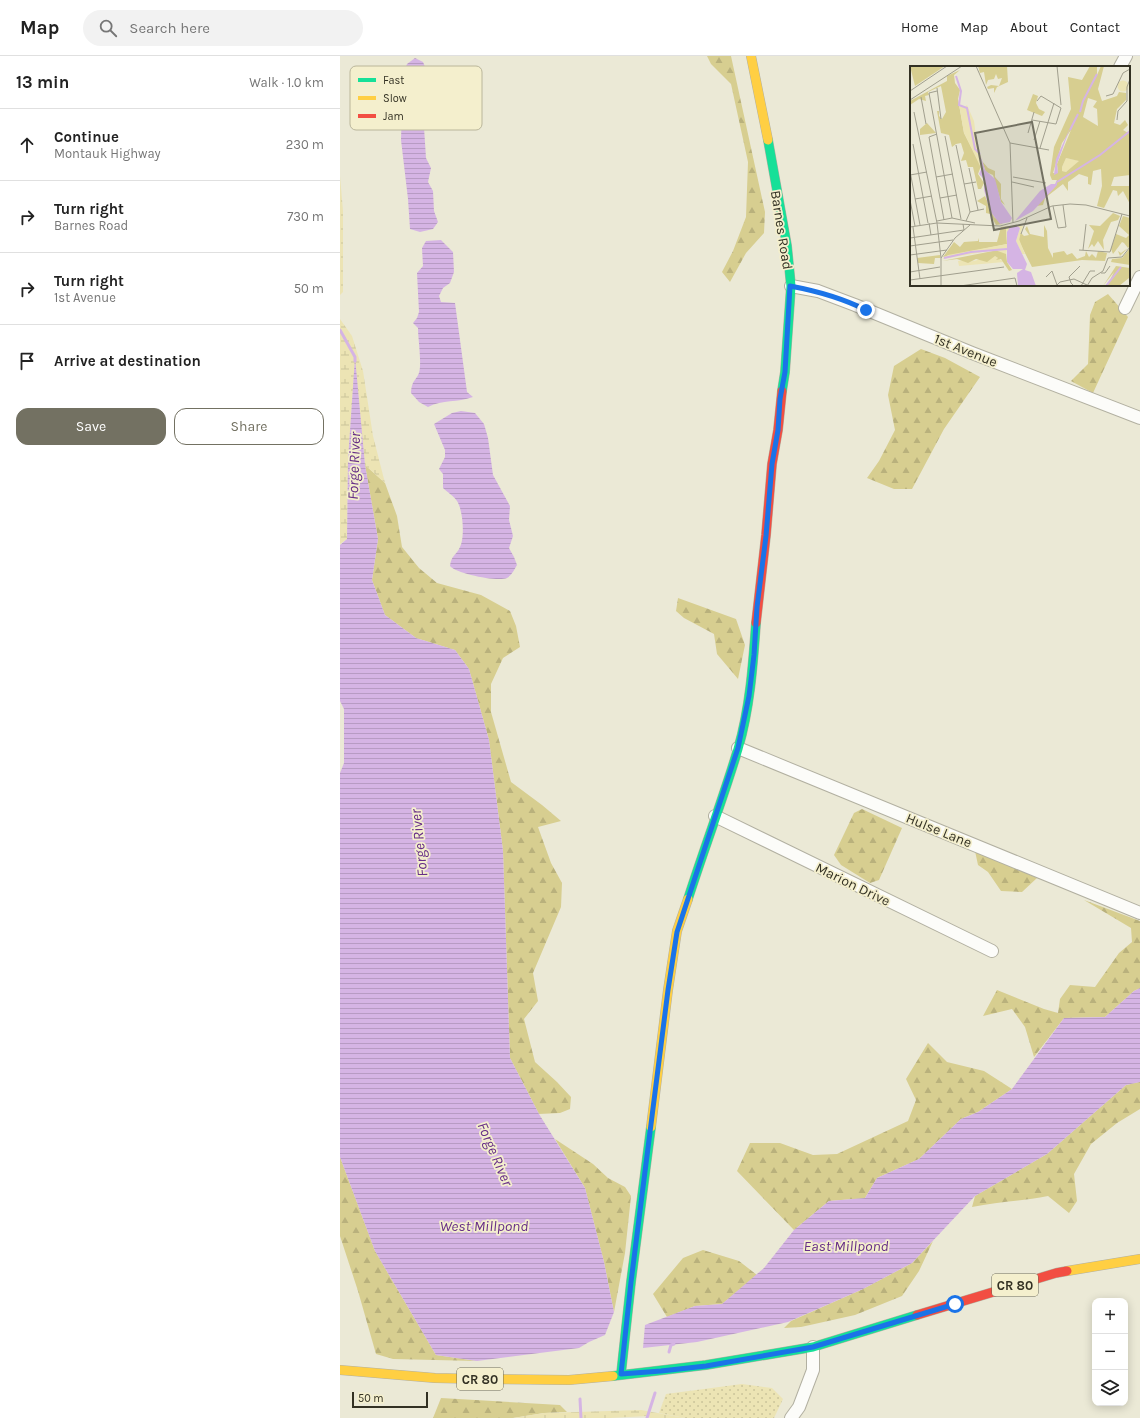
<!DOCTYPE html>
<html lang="en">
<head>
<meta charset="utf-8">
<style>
	body { margin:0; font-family:Karla,sans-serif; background:#f2f2f2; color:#222 }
	.controls { position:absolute; right:12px; bottom:12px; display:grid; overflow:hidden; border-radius:8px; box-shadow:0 2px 10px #0003 }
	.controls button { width:36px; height:36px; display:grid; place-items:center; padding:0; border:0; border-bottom:1px solid #e0e0e0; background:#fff; color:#222; font:20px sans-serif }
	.scale { position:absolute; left:12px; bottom:10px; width:76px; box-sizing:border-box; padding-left:4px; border:2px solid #333123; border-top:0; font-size:11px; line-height:14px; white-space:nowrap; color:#333123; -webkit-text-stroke:3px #f4efcd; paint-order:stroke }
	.stop { position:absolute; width:12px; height:12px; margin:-9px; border:3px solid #1a73e8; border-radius:50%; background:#fff }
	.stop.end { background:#1a73e8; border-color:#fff; box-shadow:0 1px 4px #0008 }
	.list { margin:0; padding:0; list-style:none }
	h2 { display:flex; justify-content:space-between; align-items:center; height:52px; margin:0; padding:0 16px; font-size:17px }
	h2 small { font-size:13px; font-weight:400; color:#767676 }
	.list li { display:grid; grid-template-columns:26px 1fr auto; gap:12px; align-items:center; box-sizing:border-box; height:72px; padding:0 16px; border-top:1px solid #e0e0e0 }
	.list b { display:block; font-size:15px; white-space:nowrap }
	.list p { margin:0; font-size:13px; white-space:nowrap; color:#767676 }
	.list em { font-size:13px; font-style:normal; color:#767676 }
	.actions { display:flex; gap:8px; padding:12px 16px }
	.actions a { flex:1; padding:9px 0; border:1px solid #737162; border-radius:12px; text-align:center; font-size:14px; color:#737162 }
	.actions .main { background:#737162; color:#fff }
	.icon { flex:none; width:22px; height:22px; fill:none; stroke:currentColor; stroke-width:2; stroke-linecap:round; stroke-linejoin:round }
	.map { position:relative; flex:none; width:800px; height:1362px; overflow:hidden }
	header { display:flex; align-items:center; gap:24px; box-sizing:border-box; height:56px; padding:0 20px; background:#fff; border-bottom:1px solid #e0e0e0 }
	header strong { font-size:19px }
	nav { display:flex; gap:22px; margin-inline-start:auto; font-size:14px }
	.search { width:280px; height:36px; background:#f2f2f2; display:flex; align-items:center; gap:10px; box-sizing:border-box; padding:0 14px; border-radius:22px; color:#767676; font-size:15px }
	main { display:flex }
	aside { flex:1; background:#fff }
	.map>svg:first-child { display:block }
	.grass { fill:url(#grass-dots) }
	.forest { fill:url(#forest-firs) }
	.wetland { fill:url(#wetland-marsh) }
	.water { fill:url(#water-rules) }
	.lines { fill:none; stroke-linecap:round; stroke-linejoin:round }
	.stream { stroke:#d5b4e4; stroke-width:3 }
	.street-casing { stroke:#b2b0a1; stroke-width:14 }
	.fast-casing { stroke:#b2b0a1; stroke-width:10 }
	.slow-casing { stroke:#b2b0a1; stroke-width:10 }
	.jam-casing { stroke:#b2b0a1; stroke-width:10 }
	.street { stroke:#fcfcf9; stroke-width:12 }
	.fast { stroke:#16e098; stroke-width:9 }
	.slow { stroke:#ffcf43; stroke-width:9 }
	.jam { stroke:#f24e42; stroke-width:9 }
	.route { stroke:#1a73e8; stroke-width:5 }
	.labels { text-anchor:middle; stroke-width:3.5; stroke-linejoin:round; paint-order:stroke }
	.shield { fill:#f4efcd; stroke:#6d6a56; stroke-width:1 }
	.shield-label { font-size:13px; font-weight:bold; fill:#333123 }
	.street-label { font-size:14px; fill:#333123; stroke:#f4efcd }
	.water-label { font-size:15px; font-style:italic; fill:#672e87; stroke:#f4efcd }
	.inset-river { fill:none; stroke:#d5b4e4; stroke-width:2 }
	.inset-road { fill:none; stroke:#a19f8e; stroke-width:1 }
	.view { fill:#737162; fill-opacity:0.15; stroke:#737162; stroke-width:2 }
	.inset-edge { fill:none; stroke:#333123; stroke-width:2 }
	.key { fill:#f4efcd; stroke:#bab69a; stroke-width:1 }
	.key-label { font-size:11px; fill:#333123 }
</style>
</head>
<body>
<header>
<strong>Map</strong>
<div class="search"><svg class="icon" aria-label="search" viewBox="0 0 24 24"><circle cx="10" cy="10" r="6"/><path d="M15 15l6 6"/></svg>Search here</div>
<nav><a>Home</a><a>Map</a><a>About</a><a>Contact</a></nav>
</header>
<main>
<aside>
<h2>13 min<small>Walk · 1.0 km</small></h2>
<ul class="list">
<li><svg class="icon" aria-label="ahead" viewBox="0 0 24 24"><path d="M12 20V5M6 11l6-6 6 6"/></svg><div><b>Continue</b><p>Montauk Highway</p></div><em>230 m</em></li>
<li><svg class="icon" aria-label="right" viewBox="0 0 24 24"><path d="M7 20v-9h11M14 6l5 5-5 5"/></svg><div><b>Turn right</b><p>Barnes Road</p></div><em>730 m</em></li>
<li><svg class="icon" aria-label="right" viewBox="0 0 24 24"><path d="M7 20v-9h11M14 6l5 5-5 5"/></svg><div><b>Turn right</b><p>1st Avenue</p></div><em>50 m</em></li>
<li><svg class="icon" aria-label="arrive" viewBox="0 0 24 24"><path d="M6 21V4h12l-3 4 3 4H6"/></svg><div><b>Arrive at destination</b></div></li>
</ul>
<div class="actions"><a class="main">Save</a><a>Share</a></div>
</aside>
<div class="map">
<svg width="800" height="1362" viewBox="0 0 800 1362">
	<defs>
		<pattern id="grass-dots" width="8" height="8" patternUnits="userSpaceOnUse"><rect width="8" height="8" fill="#ece4b4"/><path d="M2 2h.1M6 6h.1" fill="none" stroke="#cbc49a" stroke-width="1.8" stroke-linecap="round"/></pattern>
		<pattern id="forest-firs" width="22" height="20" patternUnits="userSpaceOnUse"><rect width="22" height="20" fill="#d7ce90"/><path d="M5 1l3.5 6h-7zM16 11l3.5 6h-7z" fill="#b9b17c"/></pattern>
		<pattern id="wetland-marsh" width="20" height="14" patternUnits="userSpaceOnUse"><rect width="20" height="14" fill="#ece4b4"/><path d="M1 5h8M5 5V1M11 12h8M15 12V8" fill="none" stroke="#cbc49a"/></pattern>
		<pattern id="water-rules" width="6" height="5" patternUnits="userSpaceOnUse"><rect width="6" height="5" fill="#d5b4e4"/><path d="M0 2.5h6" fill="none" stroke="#b79bc3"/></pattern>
	</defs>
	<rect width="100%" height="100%" fill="#ebe9d6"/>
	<!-- grass -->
	<path class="grass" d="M402 1328 432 1332 443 1343 434 1362H345L319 1357 326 1338Z"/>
	<!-- forest -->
	<g class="forest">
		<path d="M367 0H391L425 156 424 177 406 197 390 226 382 216 393 195 406 161 408 106 391 28 371 8Z"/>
		<path d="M768 238 788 261 753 337 731 325 748 308 750 259 755 246Z"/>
		<path d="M581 293 605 302 640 321 604 373 572 433H554L527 422 539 405 555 374 548 339 554 310Z"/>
		<path d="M25 409 45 427 57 460 62 491 79 512 97 527 141 539 170 555 176 570 180 591 163 602 151 628V656L171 726 202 749 221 765 198 771 211 807 222 827 221 851 193 917 198 945 184 963 195 1006 217 1026 231 1041 230 1053 220 1057 199 1058 170 1002 163 795 149 684 129 613 115 594 76 582 45 559 32 524 38 483Z"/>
		<path d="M338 542 396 563 405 589 398 623 377 598 374 578 344 562 336 555Z"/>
		<path d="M522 753 562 772 539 824 530 827 501 809 494 799 514 757Z"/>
		<path d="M635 795 697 822 682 836 661 835 648 816 638 809Z"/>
		<path d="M744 844 800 865V932L794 935 765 961 724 962 694 1001 685 971 672 953 643 960 657 934 704 953 718 957 720 943 730 929 755 931 779 897 792 886 791 872Z"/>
		<path d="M588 987 607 1006 644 1015 672 1033 638 1056 621 1063 579 1103 537 1122 525 1142 489 1145 454 1174 397 1115 410 1087H440L473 1099 497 1098 568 1065 576 1044 566 1023Z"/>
		<path d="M800 1026V1053L777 1067 751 1088 734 1118 737 1145 729 1157 708 1140C683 1145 657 1146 632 1151L635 1140 707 1098 786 1029Z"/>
		<path d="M215 1083 253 1108 268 1122 285 1131 291 1140 285 1197 274 1256 264 1206 245 1132Z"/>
		<path d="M0 1101 35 1195 96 1299 137 1305 53 1303 36 1298 18 1235 0 1180Z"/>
		<path d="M593 1185 579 1215 562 1240 515 1259 461 1271 444 1272 451 1265 523 1233 572 1207Z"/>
		<path d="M363 1194 399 1205 417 1219 382 1248 355 1250 327 1261 313 1238 343 1202Z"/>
		<path d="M101 1342 220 1349 227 1356 204 1357 173 1362H93Z"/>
	</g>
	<!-- wetland -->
	<g class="wetland">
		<path d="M0 120 3 155V236L0 239Z"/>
		<path d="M0 263 12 280 23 315 33 380 45 427 25 409 15 305 8 404 7 483 0 488Z"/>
		<path d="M301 1354 345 1362H310L308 1360 270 1362H173L204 1357Z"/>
	</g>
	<!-- water -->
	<g class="water">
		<path d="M75 2 83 6 86 13 83 56 86 102 91 112 88 126 93 135 94 155 98 166 93 173 80 176 70 173 68 143 61 84 63 18 67 8Z"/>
		<path d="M101 184 113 196 114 216 110 227 103 232 99 240 101 246 115 247 127 336 133 341C117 347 103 343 88 351L79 346 71 337C72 324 75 326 79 317 82 307 78 283 78 272L73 267 77 262 79 256 77 217 83 210 82 192 86 185Z"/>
		<path d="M15 301 25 409 38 483 32 524 45 559 76 582 115 594 129 613 149 684 163 795 170 1002 199 1058 245 1132 264 1206 274 1256 265 1279 249 1286 239 1292 137 1305 96 1299 35 1195 0 1101V717L4 707V653L0 645V489L7 483 8 404Z"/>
		<path d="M121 355 135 357 144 368 148 382 153 419 170 450 169 464 173 480 169 492 174 501 177 509C174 514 172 519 167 522 158 526 117 518 110 510 112 498 116 500 120 491 125 481 123 454 117 445 114 440 107 436 103 432V418L99 413 105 401V394L94 368 112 357Z"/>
		<path d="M800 932V1026L786 1029 707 1098 635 1140 572 1207 523 1233 448 1266 357 1286 303 1292 305 1269 355 1250 382 1248 424 1212 454 1174 489 1145 525 1142 537 1122 579 1103 621 1063 638 1056 672 1033 724 962 765 961 794 935Z"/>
	</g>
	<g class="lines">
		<!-- stream -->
		<g class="stream">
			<path d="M0 274 15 301V305"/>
			<path d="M329 1296 331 1289 334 1288"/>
			<path d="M240 1343 241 1362"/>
			<path d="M307 1362 315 1337"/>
		</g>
		<defs>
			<g id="street">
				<path d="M780 11 786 0"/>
				<path d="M451 230 478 235 515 249 632 297 800 362"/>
				<path d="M785 252 800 221"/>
				<path d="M398 692 800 857"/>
				<path d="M375 760 652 895"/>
				<path d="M451 1362 459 1351 473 1314V1291"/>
			</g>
			<g id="fast">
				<path d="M428 84 447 190 451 230 445 316 442 335"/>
				<path d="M348 843C364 793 383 743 398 693 410 652 413 609 416 567"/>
				<path d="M281 1318 291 1226 311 1071"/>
				<path d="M273 1320 366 1309 473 1291 577 1259"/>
			</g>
			<g id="slow">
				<path d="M411 0 428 84"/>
				<path d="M311 1071 328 934 337 875 348 843"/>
				<path d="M727 1215 800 1203"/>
				<path d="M0 1314 95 1322 140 1323 229 1324 273 1320"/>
			</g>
			<g id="jam">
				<path d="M416 567 426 479 432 408 438 374 442 335"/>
				<path d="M577 1259 716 1217 727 1215"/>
			</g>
		</defs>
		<!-- street casing -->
		<use href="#street" class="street-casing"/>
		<!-- fast casing -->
		<use href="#fast" class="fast-casing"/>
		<!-- slow casing -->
		<use href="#slow" class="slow-casing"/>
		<!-- jam casing -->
		<use href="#jam" class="jam-casing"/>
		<!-- street -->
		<use href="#street" class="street"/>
		<!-- fast -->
		<use href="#fast" class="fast"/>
		<!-- slow -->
		<use href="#slow" class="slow"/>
		<!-- jam -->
		<use href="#jam" class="jam"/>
	</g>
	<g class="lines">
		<!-- route -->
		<path class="route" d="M526 254C502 242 477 235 450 230L445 316 440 343 438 374 432 408 426 480 417 551 414 599 409 640 398 692 337 876 328 934 291 1226 281 1318 321 1315 366 1310 473 1291 615 1248"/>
	</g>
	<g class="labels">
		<!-- shield labels -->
		<g class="shield">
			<rect x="652" y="1218" width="46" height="22" rx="3"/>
			<rect x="117" y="1312" width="46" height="22" rx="3"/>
		</g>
		<g class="shield-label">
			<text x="675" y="1234">CR 80</text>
			<text x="140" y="1328">CR 80</text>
		</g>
		<!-- street labels -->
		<g class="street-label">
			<text transform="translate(442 174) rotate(81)" y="5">Barnes Road</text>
			<text transform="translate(626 294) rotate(22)" y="5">1st Avenue</text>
			<text transform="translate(599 774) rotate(22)" y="5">Hulse Lane</text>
			<text transform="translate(513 828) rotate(26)" y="5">Marion Drive</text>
		</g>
		<!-- water labels -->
		<g class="water-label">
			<text transform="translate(14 410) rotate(-88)" y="5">Forge River</text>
			<text transform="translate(79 787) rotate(-96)" y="5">Forge River</text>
			<text transform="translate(155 1098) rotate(67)" y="5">Forge River</text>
			<text x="144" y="1175">West Millpond</text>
			<text x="506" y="1195">East Millpond</text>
		</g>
	</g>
	<!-- overview -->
	<g transform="translate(570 10)">
		<rect width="220" height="220" fill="#ebe9d6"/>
		<path d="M156 92 170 95 156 106 152 105V101ZM85 190 94 196 49 200 48 195 54 194 59 196Z" fill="#ece4b4"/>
		<path d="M0 0H35L5 20ZM68 0H97L98 16 87 21 84 27V22L78 23 77 21 81 19 89 20 92 12 88 13 86 8 84 13 78 14 76 19 74 6 70 7ZM180 0H187V9L191 0H194L188 23 192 35 207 30 209 26 216 27V34L207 43 204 57 210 59 215 54 218 59 213 64 220 68V109L204 111 201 120H220V138L213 125 208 130 207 125 203 124 194 142 187 140 192 120 191 103 183 105 181 119 178 118V111L169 108 158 116V125L153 118 135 132 133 139 126 140 145 120 147 114H142L140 109 144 81 161 43 158 11 172 14ZM178 32 187 35 183 41 187 43 188 60 173 51ZM161 64 147 98 148 107H143L152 77ZM156 92 169 95 156 106 152 105V101ZM50 4 44 9 45 17 50 24 48 33 54 67 71 100 68 108 74 117 71 123H68L63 101H58L56 94 51 95 54 87 51 77 46 78 45 74 46 78 42 81 39 69 31 67 27 45H29V50L32 53 36 46 31 20 18 26 19 29 15 30 16 35 9 33 0 39V35L37 15V10ZM123 28 128 30 126 37 129 43 135 46 132 50 117 44ZM17 57 26 67 10 69V63ZM72 95 78 102 85 105V111L91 118V133L95 139 91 136 83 109 76 106ZM75 130 84 151 93 158 86 159 80 148 76 147V140L67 135ZM203 147 210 150 208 154 201 156 193 174 194 184 188 175 184 181 182 178 178 183 184 165 179 159 190 160ZM213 150 220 152V180L210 190 208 185 211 187 218 182 214 177 212 176 203 188 201 183 206 168 216 172 219 169 209 160ZM134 159 137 165 138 182 143 192V187L154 185 157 189 162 187 167 193 175 190 176 185 179 191 182 188 186 192 188 185 197 187 195 195 172 194 122 201 109 175 110 166 114 170 119 169 115 163 117 160 120 168 134 171ZM100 160 96 162 97 178 33 191 44 176 50 181 54 176 68 175 69 172V176H87L91 161ZM220 182V199L201 196 202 193 212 192ZM88 184 96 187 97 196 102 204 99 205 91 193 86 194 88 192 85 190 77 196 66 193 58 197 47 193 32 195ZM30 189V192H25L24 198 8 197 7 192ZM206 200 220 202 219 212 209 220H197L204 206 193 220Z" fill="#d7ce90" fill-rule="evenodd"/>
		<path d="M49 38 54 42 57 39 64 55 68 85 74 96 71 91 72 101 71 102 54 67ZM105 159 113 160 109 173 115 188H112L106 175 110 162 98 177 96 188 85 184 32 193 38 189 97 178 96 161Z" fill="#ece4b4"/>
		<path d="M207.5 20a5.5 5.5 0 1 1 11 0a5.5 5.5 0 1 1-11 0Z" fill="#ece4b4"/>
		<path d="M160 62 147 98 148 107 144 109 146 93ZM70 88 75 104 85 113 91 136 102 152 100 156 90 158 80 145 74 124V113L69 108 72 101ZM147 114V119L123 145 105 155 130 125 141 118H145ZM106 159 110 162 106 175 117 198 115 204 121 206 126 220H108L107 207 113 203H103L97 196V166L100 161Z" fill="#d5b4e4"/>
		<path class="inset-river" d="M46 10 51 25 49 39 57 42 65 83 70 88M170 46 173 35 187 8M160 64 168 48M147 116 190 89 220 65M34 192 61 186 97 183M196 220 211 201"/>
		<path class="inset-road" d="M66 0 100 77 103 157M147 0 151 39M27 22 31 53M0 25 37 0M27 25 19 27 42 152M196 30 203 28 213 7 220 3M11 31 16 58M0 34 52 0M4 46 27 157M122 54 146 58 151 42 131 30 127 35M207 54 208 45 217 35V21L220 13M118 67 124 46M27 68 19 71 34 154M35 70 51 153M124 74 130 55M100 77 139 84M3 78 18 157M46 79 60 146M130 82 144 37M59 102 68 144M0 105 10 159M0 109 17 106M26 111 43 108M103 111 136 117M102 116 124 121M54 118 66 116M30 132 47 129M5 133 22 130M0 134 5 160M143 140 148 162 156 161 153 139M27 155 42 152 65 157M56 155 60 146 74 143M19 157 21 169M27 157 31 192M0 161 27 157 90 160 109 155 142 140 160 138 176 139 220 150M3 161 10 213M111 168 117 152M0 172 54 164 53 158M0 180 43 174M169 184 200 186 212 148M173 184 176 158M0 189 37 184M0 206 30 201M191 207H195L200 200M136 211 142 205 147 219M0 214 94 201M31 220V192L45 172 60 159M50 220 105 212 107 220M146 220 150 216 164 213 177 219M164 220 161 217 159 211 170 200M171 220 180 205H185M177 220 182 212 193 205 198 192 212 191 220 181"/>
		<path class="view" d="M122 56 141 153 84 164 65 67Z"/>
		<rect width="220" height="220" class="inset-edge"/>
	</g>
	<!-- legend -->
	<rect x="10" y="10" width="132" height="64" rx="6" class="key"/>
	<rect x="18" y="22" width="18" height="4" fill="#16e098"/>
	<rect x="18" y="40" width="18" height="4" fill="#ffcf43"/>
	<rect x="18" y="58" width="18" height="4" fill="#f24e42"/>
	<g class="key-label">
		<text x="43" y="28">Fast</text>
		<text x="43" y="46">Slow</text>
		<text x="43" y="64">Jam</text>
	</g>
</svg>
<div class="controls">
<button>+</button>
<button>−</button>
<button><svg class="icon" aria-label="layers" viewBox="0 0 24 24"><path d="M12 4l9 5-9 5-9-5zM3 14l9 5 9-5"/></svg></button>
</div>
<div class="scale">50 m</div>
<div class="stop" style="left:615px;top:1248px"></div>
<div class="stop end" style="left:526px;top:254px"></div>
</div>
</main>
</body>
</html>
